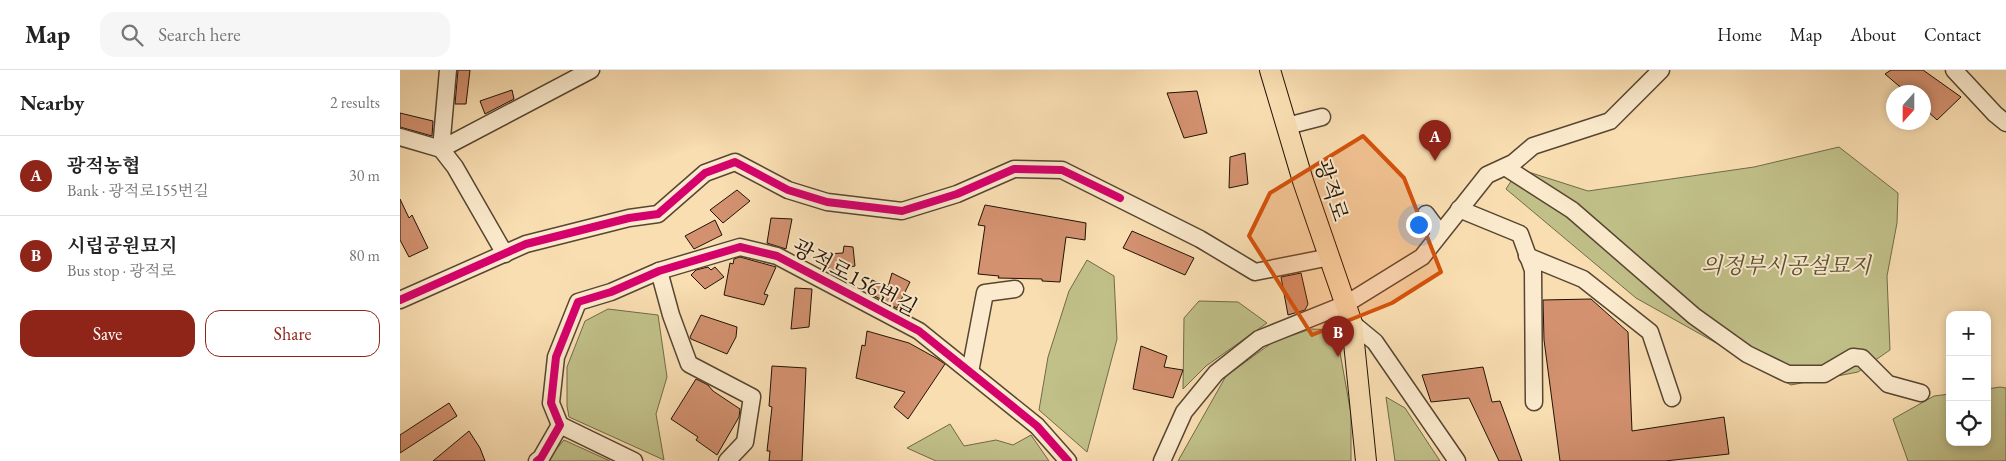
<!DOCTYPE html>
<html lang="en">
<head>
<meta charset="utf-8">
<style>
	body { margin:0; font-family:"EB Garamond","Noto Serif KR",serif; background:#f6f6f6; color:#222 }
	.controls { position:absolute; right:15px; bottom:15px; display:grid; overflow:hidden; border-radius:10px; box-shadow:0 2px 8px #0003 }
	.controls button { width:45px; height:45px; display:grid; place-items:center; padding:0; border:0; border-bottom:1px solid #e0e0e0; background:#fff; color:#222; font:25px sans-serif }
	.compass { position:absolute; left:1486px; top:15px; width:45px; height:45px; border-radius:50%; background:#fff; box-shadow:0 2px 8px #0003; rotate:201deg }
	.you { position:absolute; left:1018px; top:154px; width:18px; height:18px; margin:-12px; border:4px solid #fff; border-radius:50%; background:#1a73e8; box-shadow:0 0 0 8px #1a73e833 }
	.badge { display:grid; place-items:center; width:32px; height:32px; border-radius:50%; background:#8f2418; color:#fff; font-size:16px; font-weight:700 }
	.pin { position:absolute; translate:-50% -41px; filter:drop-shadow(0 1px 2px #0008) }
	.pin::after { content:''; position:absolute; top:26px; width:18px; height:15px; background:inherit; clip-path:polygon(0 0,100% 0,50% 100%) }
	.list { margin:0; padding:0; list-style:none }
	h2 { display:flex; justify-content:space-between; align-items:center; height:65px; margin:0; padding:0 20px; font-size:21px }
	h2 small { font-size:16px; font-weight:400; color:#767676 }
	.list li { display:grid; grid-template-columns:32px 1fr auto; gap:15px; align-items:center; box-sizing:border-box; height:80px; padding:0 20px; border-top:1px solid #e0e0e0 }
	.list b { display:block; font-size:19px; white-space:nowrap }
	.list p { margin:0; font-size:16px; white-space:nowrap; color:#767676 }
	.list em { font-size:16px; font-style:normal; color:#767676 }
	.actions { display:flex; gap:10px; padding:15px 20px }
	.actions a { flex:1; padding:11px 0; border:1px solid #8f2418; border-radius:15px; text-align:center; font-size:18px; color:#8f2418 }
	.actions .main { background:#8f2418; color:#fff }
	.icon { flex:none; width:28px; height:28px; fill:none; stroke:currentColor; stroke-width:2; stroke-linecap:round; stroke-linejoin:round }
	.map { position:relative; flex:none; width:1606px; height:391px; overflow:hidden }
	header { display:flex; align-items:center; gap:30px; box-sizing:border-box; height:70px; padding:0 25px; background:#fff; border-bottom:1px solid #e0e0e0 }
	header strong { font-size:24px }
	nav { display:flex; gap:28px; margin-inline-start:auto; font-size:18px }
	.search { width:350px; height:45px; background:#f6f6f6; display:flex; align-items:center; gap:12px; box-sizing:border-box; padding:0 18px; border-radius:15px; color:#767676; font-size:19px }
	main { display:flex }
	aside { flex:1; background:#fff }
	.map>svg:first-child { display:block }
	.green { fill:#c1c089; stroke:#716a48 }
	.building { fill:#d39170; stroke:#211306 }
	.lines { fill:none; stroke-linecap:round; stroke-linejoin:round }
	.minor-casing { stroke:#574631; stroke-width:19 }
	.major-casing { stroke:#211306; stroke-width:22 }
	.minor { stroke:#fbeacd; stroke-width:16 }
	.major { stroke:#f9deb2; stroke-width:20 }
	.cycleway-casing { stroke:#fbeacd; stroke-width:11 }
	.cycleway { stroke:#d6006c; stroke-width:8 }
	.marked { fill:#d4520b; fill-opacity:0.2; stroke:#d4520b; stroke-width:4; stroke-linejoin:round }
	.labels { text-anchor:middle; stroke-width:4; stroke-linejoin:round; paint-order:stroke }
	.street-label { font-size:22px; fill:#211306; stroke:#fbeacd }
	.park-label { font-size:22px; font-style:italic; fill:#595034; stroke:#fbeacd }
</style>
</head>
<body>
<header>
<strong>Map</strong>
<div class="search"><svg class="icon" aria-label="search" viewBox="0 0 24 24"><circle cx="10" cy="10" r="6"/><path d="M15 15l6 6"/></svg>Search here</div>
<nav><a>Home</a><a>Map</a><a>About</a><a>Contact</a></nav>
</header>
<main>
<aside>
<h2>Nearby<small>2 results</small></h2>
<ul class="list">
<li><span class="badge">A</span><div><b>광적농협</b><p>Bank · 광적로155번길</p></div><em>30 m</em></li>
<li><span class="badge">B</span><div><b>시립공원묘지</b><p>Bus stop · 광적로</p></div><em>80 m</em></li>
</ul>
<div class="actions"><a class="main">Save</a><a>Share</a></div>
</aside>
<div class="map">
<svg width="1606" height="391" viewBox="0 0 1606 391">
	<rect width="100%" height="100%" fill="#f9deb2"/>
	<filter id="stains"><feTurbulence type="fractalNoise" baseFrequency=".004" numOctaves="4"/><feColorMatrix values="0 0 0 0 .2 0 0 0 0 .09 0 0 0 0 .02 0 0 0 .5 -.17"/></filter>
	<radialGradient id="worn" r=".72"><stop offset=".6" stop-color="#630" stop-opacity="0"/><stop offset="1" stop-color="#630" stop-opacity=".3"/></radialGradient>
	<!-- green -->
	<g class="green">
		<path d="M1439 77 1498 123 1497 153 1487 206 1490 280 1458 302 1391 315 1236 228 1106 119 1119 99 1188 121 1354 97Z"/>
		<path d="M687 190 714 206 717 269 687 382 639 340 648 287 669 221Z"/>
		<path d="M799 231 838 232 867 253 806 296 783 319 784 248Z"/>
		<path d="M208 239 258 245 267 307 256 344 264 390 169 347 167 336V297L185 251Z"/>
		<path d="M911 259 936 260 951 344V391H778L826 306 873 272Z"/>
		<path d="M1600 317 1606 318V391H1508L1493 349 1534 326 1550 324V372H1587V319Z"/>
		<path d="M986 327 1005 338 1040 391H995Z"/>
		<path d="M550 354 564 376 596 370 613 375 631 365 649 391H536L507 378Z"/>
		<path d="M164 370 210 391H146Z"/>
	</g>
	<!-- building -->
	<g class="building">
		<path d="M58 0H70L66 34H55Z"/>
		<path d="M1491 0H1523L1561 27 1537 50 1524 38V22H1506L1485 4Z"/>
		<path d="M112 20 114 29 85 44 80 31Z"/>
		<path d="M797 21 807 63 784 68 767 23Z"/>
		<path d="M0 43 33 51 32 66 0 57Z"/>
		<path d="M845 83 848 114 829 118 830 87Z"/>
		<path d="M337 120 350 131 323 153 310 140Z"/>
		<path d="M0 129 9 148 12 145 28 178 9 187 0 170Z"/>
		<path d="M585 135 686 153 685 170 666 167 660 212 642 211V209L598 208 599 206 578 204 585 156 578 155Z"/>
		<path d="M371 148 392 149 386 179 367 173Z"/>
		<path d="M315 150 322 165 294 179 285 166Z"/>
		<path d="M732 161 794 188 785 205 723 178Z"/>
		<path d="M444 176 453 177 455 196 429 201 426 184 443 183Z"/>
		<path d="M340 187 376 197 364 224 368 225 364 235 324 225 330 193 333 194 334 189Z"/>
		<path d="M308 197 311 200 315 197 324 207 305 219 291 205 296 200Z"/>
		<path d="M492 203 510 212 497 238 467 222 472 210 488 217Z"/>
		<path d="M901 203 908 234 905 240 888 245 881 207Z"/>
		<path d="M395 218 412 219 409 257 391 259Z"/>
		<path d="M1191 229 1228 262 1232 361 1324 347 1329 384 1265 391H1160L1144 270 1143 230Z"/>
		<path d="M301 245 337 257 336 267 327 284 291 269 290 267Z"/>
		<path d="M467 261 509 273 536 288 545 294 508 349 494 337 505 322 456 308 462 275 465 276Z"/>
		<path d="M741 276 767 286 764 297 783 300 773 328 733 319Z"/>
		<path d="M372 296 406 298 402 391H369L370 381H367L372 337 369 336Z"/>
		<path d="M1083 297 1092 332 1100 331 1122 391H1099L1069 328 1031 332 1022 305Z"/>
		<path d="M296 309 308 315 313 321 340 339 339 347 317 385 296 370 298 367 271 349Z"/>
		<path d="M49 333 57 346 0 383V365Z"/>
		<path d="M69 361 80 378 85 391H33Z"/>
	</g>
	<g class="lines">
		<defs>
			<g id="minor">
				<path d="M48 0 41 79 55 97 105 184"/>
				<path d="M1554 0 1595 44 1606 53"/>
				<path d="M887 56 922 47"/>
				<path d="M0 67 41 79 191 0"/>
				<path d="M1105 97 1172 140 1294 246 1347 284 1388 304H1424L1453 287 1462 288 1488 314 1521 323"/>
				<path d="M1059 139 1120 164 1133 200 1134 332"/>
				<path d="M1026 144 1040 163"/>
				<path d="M1127 186 1183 209 1250 262 1272 328"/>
				<path d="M259 201 271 245 289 294 352 327 345 372 327 391"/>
				<path d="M0 230 126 174 229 148 258 144 305 103 335 92 388 120 427 132 502 141 557 124 614 99 662 100 800 169 855 202 930 187"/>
				<path d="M952 253 975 272 1057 391"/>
				<path d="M570 302 585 223 615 219"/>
				<path d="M160 355 234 391"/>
				<path d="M137 391 141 388 160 355 151 333 156 287 178 232 211 222 259 201 340 177 377 186 519 261 637 356 668 391"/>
				<path d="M762 391 784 342 816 303 859 269 946 234 1022 187 1087 105 1113 93 1133 76 1210 51 1261 0"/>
			</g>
			<path id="major" d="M870 0 903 111 952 253 966 391"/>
		</defs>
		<!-- minor casing -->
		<use href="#minor" class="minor-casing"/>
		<!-- major casing -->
		<use href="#major" class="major-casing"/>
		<!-- minor -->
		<use href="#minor" class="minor"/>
		<!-- major -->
		<use href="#major" class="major"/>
		<defs>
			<g id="cycleway">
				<path d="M0 230 126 174 229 148 258 144 305 103 335 92 388 120 427 132 502 141 557 124 614 99 662 100 720 128"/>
				<path d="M137 391 141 388 160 355 151 333 156 287 178 232 211 222 259 201 340 177 377 186 519 261 637 356 668 391"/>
			</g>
		</defs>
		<!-- cycleway casing -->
		<use href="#cycleway" class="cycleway-casing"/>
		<!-- cycleway -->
		<use href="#cycleway" class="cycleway"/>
	</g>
	<!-- marked area -->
	<path class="marked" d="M963 66 1004 108 1041 202 992 233 912 265 849 166 870 123Z"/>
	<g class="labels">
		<!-- street labels -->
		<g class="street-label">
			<text transform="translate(932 120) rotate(72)" y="8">광적로</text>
			<text transform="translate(455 207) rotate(28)" y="8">광적로156번길</text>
		</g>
		<!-- park labels -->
		<g class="park-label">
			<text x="1386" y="203">의정부시공설묘지</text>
		</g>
	</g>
	<rect width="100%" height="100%" filter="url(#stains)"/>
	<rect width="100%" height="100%" fill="url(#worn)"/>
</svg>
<div class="controls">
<button>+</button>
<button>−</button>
<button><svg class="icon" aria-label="locate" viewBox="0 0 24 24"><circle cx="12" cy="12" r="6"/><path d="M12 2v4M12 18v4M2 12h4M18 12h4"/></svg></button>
</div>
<svg class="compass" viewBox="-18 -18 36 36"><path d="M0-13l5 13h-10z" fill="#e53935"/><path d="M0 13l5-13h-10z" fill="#767676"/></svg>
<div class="you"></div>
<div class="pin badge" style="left:1035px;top:91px">A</div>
<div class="pin badge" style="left:938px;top:287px">B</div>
</div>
</main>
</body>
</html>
